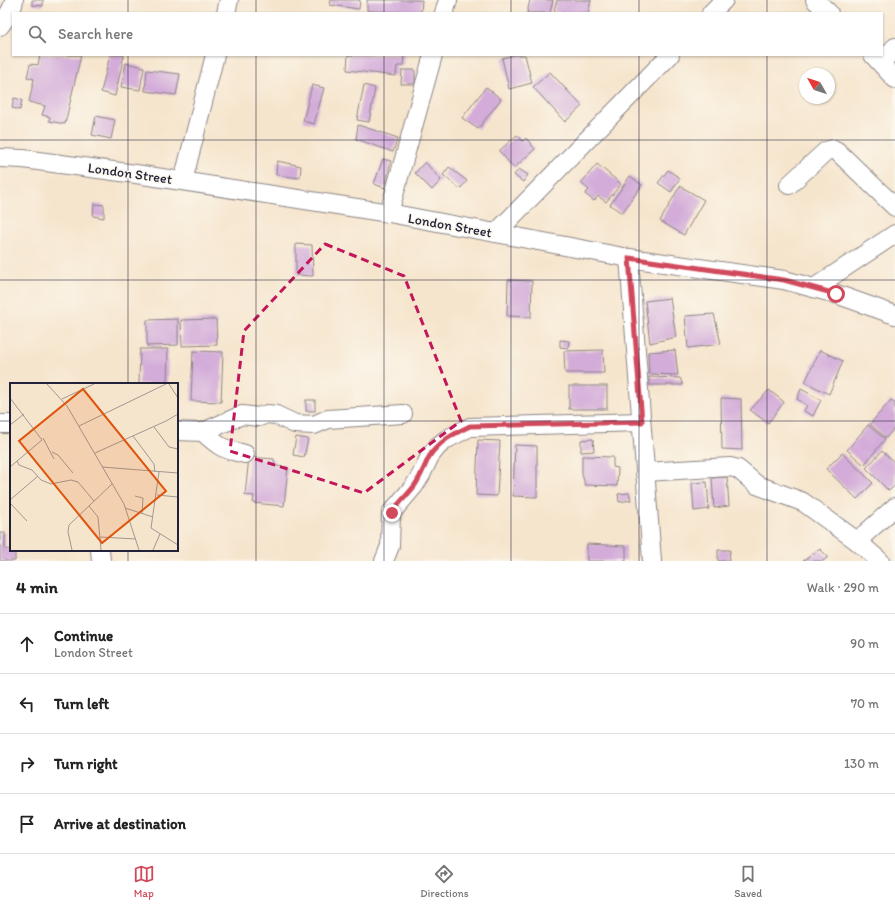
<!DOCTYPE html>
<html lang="en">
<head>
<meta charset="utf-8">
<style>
	body { margin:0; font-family:Itim,sans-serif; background:#f2f2f2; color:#222 }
	.compass { position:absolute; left:799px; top:68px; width:36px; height:36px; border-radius:50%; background:#fff; box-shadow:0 1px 3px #0004; rotate:309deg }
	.stop { position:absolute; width:12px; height:12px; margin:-9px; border:3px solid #d1495b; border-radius:50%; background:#fff }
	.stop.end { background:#d1495b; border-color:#fff; box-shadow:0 1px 4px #0008 }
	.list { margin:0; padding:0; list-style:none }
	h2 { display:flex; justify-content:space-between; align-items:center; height:52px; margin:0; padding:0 16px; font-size:17px }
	h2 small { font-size:13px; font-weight:400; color:#767676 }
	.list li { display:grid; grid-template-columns:26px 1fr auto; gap:12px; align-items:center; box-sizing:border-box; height:60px; padding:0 16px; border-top:1px solid #e0e0e0 }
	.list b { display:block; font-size:15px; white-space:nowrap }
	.list p { margin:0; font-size:13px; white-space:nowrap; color:#767676 }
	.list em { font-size:13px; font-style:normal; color:#767676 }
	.icon { flex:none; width:22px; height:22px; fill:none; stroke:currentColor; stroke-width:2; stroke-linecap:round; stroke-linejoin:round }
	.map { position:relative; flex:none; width:895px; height:561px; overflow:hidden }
	.search { position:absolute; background:#fff; box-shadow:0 1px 3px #0004; left:12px; right:12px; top:12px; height:44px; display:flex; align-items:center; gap:10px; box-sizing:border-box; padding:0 14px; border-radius:0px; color:#767676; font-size:15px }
	.sheet { height:292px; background:#fff }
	nav { display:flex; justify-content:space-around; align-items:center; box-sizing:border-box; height:56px; border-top:1px solid #e0e0e0; background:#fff; font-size:11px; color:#767676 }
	nav a { display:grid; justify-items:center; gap:2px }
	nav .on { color:#d1495b }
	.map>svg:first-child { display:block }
	.building { fill:#d3acd9 }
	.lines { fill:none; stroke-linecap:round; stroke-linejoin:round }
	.street-casing { stroke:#8c8484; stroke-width:20 }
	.street { stroke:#fff; stroke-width:18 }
	.route { stroke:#d1495b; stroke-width:5 }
	.marked { fill:none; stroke:#c2185b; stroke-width:3; stroke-dasharray:8 5; stroke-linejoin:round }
	.grid { fill:none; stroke:#22223b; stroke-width:1; stroke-opacity:0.55 }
	.labels { text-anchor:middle; stroke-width:3; stroke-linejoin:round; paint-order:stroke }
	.street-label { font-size:14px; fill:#22223b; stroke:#fbf7ec }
	.inset-road { fill:none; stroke:#a19793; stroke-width:1 }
	.view { fill:#de560e; fill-opacity:0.15; stroke:#de560e; stroke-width:2 }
	.inset-edge { fill:none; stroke:#22223b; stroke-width:2 }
</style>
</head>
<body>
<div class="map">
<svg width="895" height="561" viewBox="0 0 895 561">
	<rect width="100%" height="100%" fill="#fbf7ec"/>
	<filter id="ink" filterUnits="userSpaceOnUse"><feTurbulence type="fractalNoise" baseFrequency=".025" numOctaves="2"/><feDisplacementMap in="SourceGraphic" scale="8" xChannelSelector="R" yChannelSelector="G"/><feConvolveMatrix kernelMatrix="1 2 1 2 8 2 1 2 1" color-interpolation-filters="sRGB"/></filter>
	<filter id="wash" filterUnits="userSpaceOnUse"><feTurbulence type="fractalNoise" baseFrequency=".012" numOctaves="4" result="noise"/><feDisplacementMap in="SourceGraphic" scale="16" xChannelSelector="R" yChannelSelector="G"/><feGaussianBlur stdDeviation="0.9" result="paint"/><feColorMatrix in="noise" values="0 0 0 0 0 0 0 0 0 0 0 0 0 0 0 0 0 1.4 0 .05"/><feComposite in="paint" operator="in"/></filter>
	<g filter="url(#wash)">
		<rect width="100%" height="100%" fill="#f6e5cd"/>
		<g id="blocks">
			<!-- building -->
			<g class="building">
				<path d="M32 0H43V6L32 5Z"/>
				<path d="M331 0H360L359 9 330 5Z"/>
				<path d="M367 0H422L421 13 367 11Z"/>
				<path d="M530 0H553L550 13H527Z"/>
				<path d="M557 0H591L588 13H564L554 11Z"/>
				<path d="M40 55H81L65 124 49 121 50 117 42 115 45 106 29 102 34 79 27 77 30 64 38 65Z"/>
				<path d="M110 55H124L115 96 101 92Z"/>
				<path d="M348 55H404L403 66H397L396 76 347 70Z"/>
				<path d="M515 55H525L532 83 509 89 502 58Z"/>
				<path d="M126 63 144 67 140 90 121 87Z"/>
				<path d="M147 70 180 74 176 95 145 91Z"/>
				<path d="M402 70H415V84H401Z"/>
				<path d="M550 72 582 106 565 122 533 87Z"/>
				<path d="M312 85 324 88 314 124 303 121Z"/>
				<path d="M364 85 375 88 369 122 357 120Z"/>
				<path d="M486 87 501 99 478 129 462 118Z"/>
				<path d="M14 98 22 100 20 110 12 108Z"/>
				<path d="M96 116 115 120 111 139 92 135Z"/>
				<path d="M358 125 398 138 393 152 356 139Z"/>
				<path d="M517 135 523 141 526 138 535 149 514 168 499 151Z"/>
				<path d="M383 159 391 161 385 188 374 184Z"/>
				<path d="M277 161 301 166 300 178 276 175Z"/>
				<path d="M425 162 441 180 432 190 415 173Z"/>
				<path d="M597 164 621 184 606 202 598 196 594 201 585 194 589 190 581 183Z"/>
				<path d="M449 167 467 181 460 189 443 175Z"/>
				<path d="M519 169 528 175 523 182 514 175Z"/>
				<path d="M668 170 680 178 671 192 658 183Z"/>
				<path d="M630 176 642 185 622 213 610 205Z"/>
				<path d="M680 186 704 200 684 235 660 221Z"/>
				<path d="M94 204 104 205V218L93 216Z"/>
				<path d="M296 244 312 245 313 276 296 275Z"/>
				<path d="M508 280 532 281 531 317 507 316Z"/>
				<path d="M670 298 676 337 650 343 645 301Z"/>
				<path d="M714 314 721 344 688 348 685 316Z"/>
				<path d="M178 319V345L147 346V320Z"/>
				<path d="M216 319 217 345 182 346 181 320Z"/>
				<path d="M560 340 569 341 568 348 560 347Z"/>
				<path d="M140 349H168L167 384H139Z"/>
				<path d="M603 350 604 373H565L564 351Z"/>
				<path d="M675 350 678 375 649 374 648 352Z"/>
				<path d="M820 350 843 361 829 394 805 382Z"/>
				<path d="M193 351 223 352 221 402 191 401Z"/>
				<path d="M649 377 680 378 683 385H649Z"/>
				<rect x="569" y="386" width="38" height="23"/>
				<path d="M801 389 821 400 813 416 804 411 807 405 797 399Z"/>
				<path d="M769 390 784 402 768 423 750 410Z"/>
				<path d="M721 398 741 399 742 450 722 449Z"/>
				<rect x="306" y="400" width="9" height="11"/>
				<path d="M891 400 895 403V427L886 438 870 424Z"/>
				<path d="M868 425 885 439 864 465 847 450Z"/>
				<path d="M296 437 308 439 304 457 293 455Z"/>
				<path d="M593 439 594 451 581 452V440Z"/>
				<path d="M478 440 500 441 497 496 476 495Z"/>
				<path d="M515 445 537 446V497L513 496Z"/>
				<path d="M882 451 895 463V485L889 491 866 468Z"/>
				<path d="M842 453 873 483 857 499 826 469Z"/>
				<path d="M582 456 613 457V467L618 468 617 486 585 485 582 474Z"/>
				<path d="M249 457 274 459 275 466 288 467 284 506 253 503 254 496 245 495Z"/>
				<path d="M727 477 729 506 714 508 712 478Z"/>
				<path d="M707 482 709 509 694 511 692 483Z"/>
				<path d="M629 493 631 500 619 502 618 494Z"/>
				<path d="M0 533H5V549L15 550V561H0Z"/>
				<path d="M587 544 626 546V561H587Z"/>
				<path d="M820 549 828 557 823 561H803Z"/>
				<path d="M718 550H730L729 561H718Z"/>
			</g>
		</g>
	</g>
	<g filter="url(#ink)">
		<use href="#blocks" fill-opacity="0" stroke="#8c8484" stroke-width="1"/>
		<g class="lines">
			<defs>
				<g id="street">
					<path d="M815 0 829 13"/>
					<path d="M226 13 229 0"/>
					<path d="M444 13 448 0"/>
					<path d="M711 13 724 0"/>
					<path d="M0 26C6 17 13 11 14 0"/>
					<path d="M873 55 895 79"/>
					<path d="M881 63 895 47"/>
					<path d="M0 158 23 159 136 174 389 213 629 258 784 280 836 294 895 315"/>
					<path d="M183 181 215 55"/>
					<path d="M789 185 826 151 833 149 837 151 895 207"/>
					<path d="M389 213 433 55"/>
					<path d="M496 233 670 55"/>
					<path d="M629 258 652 561"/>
					<path d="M814 288 895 234"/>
					<path d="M0 424H11"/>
					<path d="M177 431 203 432 242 415 259 417 267 414 276 415 295 424 314 425 328 419 403 414"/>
					<path d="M203 432C220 448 223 449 245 454"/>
					<path d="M645 472 730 467 738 469 757 485 803 502 857 541 880 561"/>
					<path d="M857 541 895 507"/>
					<path d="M100 550 101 561"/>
					<path d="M384 561 390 546 391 513 414 486 421 475 430 456 438 446 447 439 470 427 641 422"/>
				</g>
			</defs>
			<!-- street casing -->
			<use href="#street" class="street-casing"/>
			<!-- street -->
			<use href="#street" class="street"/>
		</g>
	</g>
	<g class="lines" filter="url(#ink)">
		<!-- route -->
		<path class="route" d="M392 513C398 503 408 495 415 485 421 476 424 467 429 457 438 442 455 433 470 426L642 422 629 258 784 280 836 294"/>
	</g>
	<!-- marked area -->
	<path class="marked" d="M325 244 404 276 461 421 364 493 230 451 244 331Z"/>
	<!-- grid -->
	<path class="grid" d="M128 0V13M256 0V13M384 0V13M511 0V13M639 0V13M767 0V13M128 55V384M256 55V561M384 55V561M511 55V561M639 55V561M767 55V561M0 140H895M0 280H895M0 421H11M177 421H895M128 550V561"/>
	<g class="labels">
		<!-- street labels -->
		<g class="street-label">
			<text transform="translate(130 173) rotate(8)" y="5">London Street</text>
			<text transform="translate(450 225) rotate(10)" y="5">London Street</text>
		</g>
	</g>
	<!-- overview -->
	<g transform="translate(10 383)">
		<rect width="168" height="168" fill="#f6e5cd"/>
		<path class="inset-road" d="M37 1 57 23 114 121 129 167M159 1 168 15M0 15 32 57 0 84M52 16 84 1M0 42 14 31M69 43 156 1M144 44 159 64 168 66M123 53 144 81 145 89M33 55 44 76M42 69 48 72 63 90M85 70 156 38 168 31M7 78 9 82 22 87 31 97 41 101 61 97 68 99 84 118M92 84 168 90M149 89 141 145 168 162M147 112 168 114M125 113 133 115 132 131M0 117 28 93M0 120 17 138M79 123 88 134 91 167M115 125 143 134M90 154 126 156M62 167 58 149 59 142 102 101M143 167 150 151"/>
		<path class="view" d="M73 6 156 108 92 160 9 58Z"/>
		<rect width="168" height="168" class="inset-edge"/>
	</g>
</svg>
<svg class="compass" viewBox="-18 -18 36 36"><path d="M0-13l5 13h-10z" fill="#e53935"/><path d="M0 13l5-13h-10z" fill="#767676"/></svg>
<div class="stop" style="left:836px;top:294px"></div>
<div class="stop end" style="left:392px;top:513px"></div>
<div class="search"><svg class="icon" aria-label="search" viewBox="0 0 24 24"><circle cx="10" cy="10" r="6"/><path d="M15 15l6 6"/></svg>Search here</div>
</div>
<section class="sheet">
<h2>4 min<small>Walk · 290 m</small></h2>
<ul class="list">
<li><svg class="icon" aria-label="ahead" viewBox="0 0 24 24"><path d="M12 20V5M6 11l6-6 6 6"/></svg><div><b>Continue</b><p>London Street</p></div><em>90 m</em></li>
<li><svg class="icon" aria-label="left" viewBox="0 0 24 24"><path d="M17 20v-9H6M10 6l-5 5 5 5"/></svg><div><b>Turn left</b></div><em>70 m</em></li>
<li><svg class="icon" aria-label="right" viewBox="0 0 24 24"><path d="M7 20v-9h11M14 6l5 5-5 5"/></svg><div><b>Turn right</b></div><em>130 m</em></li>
<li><svg class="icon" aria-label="arrive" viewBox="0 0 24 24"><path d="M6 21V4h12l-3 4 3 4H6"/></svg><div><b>Arrive at destination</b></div></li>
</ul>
</section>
<nav>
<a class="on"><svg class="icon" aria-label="map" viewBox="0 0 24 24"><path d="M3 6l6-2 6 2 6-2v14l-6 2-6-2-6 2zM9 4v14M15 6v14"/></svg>Map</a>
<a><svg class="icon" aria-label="directions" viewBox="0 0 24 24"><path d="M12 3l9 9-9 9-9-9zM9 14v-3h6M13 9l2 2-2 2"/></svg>Directions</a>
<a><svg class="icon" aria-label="saved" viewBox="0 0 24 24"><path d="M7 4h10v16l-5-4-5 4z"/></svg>Saved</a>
</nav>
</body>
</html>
